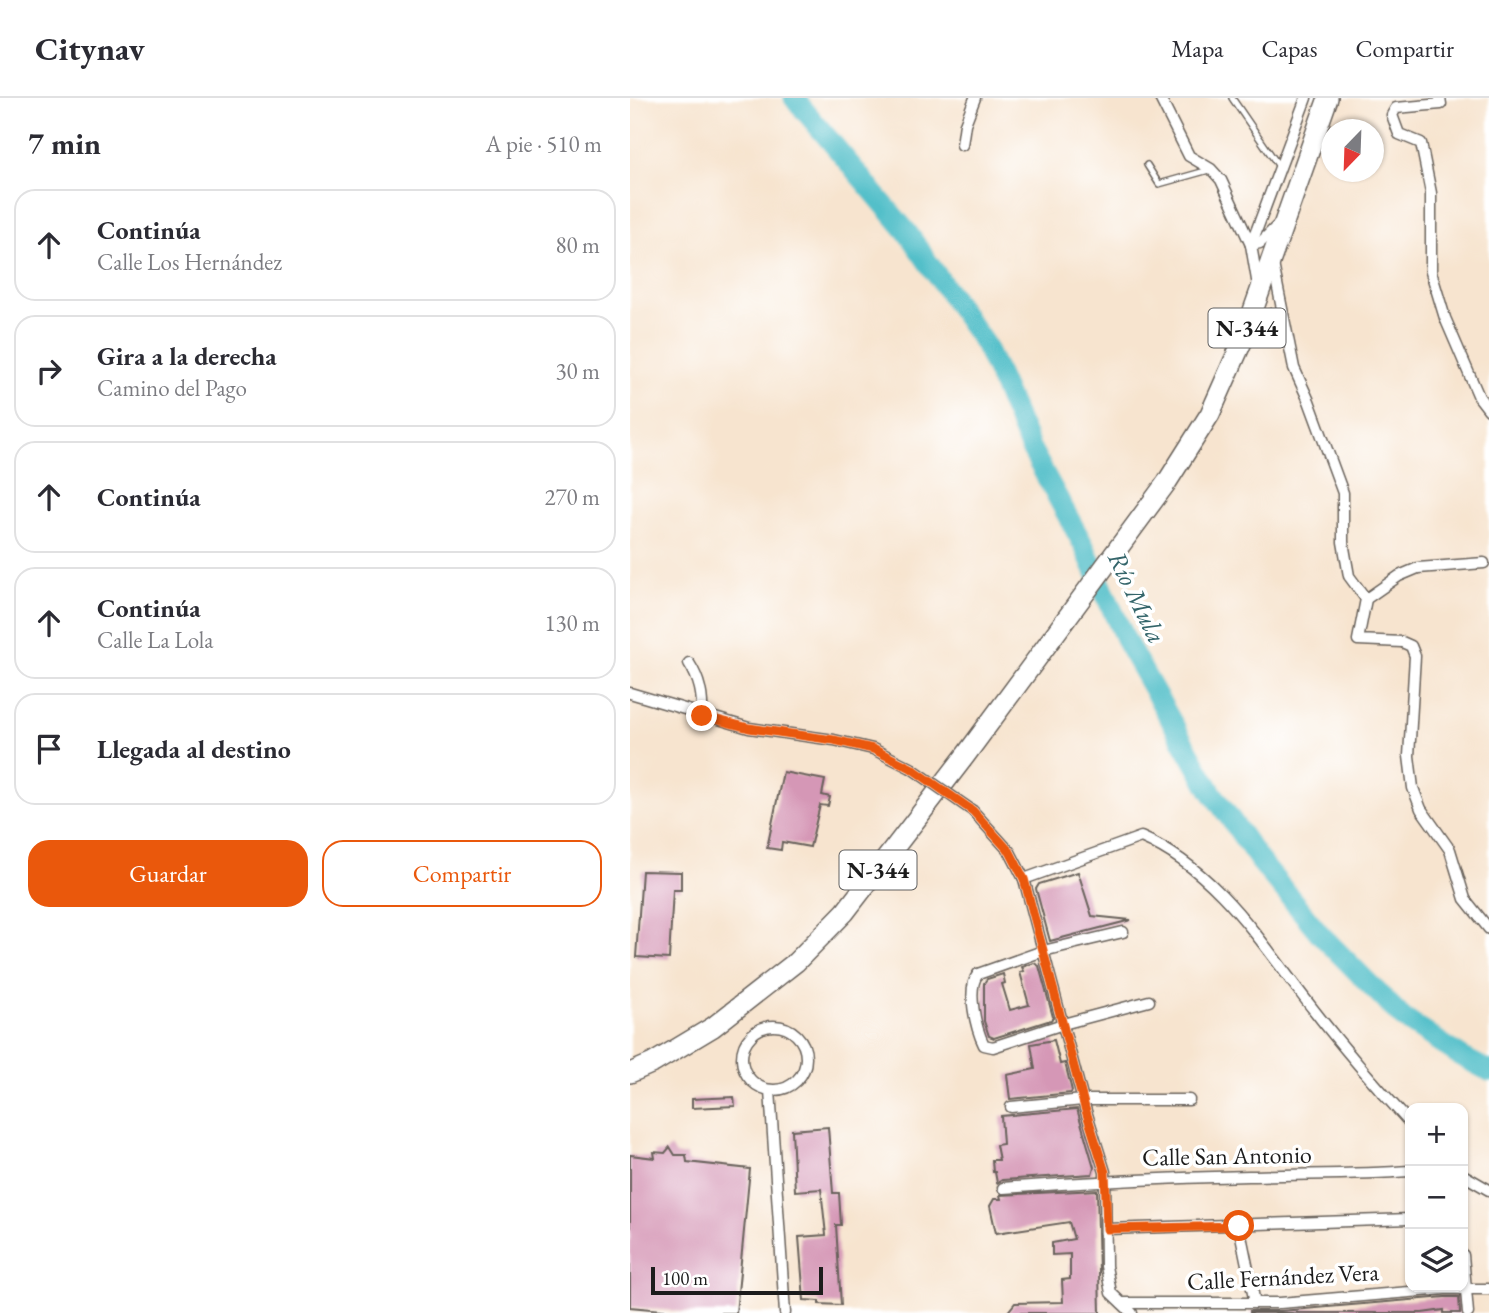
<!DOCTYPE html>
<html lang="es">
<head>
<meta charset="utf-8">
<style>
	body { margin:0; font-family:"EB Garamond",serif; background:#f2f2f3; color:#2b2b33 }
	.controls { position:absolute; right:21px; bottom:21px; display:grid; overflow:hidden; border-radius:14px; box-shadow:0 2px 5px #0004 }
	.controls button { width:63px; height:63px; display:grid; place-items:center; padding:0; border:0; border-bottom:2px solid #e1e1e2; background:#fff; color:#2b2b33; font:35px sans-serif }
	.compass { position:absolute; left:691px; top:21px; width:63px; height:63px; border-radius:50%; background:#fff; box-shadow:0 2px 5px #0004; rotate:203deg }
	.scale { position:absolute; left:21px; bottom:18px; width:172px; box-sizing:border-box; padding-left:7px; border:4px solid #1c1c1c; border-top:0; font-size:19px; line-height:24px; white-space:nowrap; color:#1c1c1c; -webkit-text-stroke:5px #fff; paint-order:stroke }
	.stop { position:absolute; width:21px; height:21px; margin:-16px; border:5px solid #ea580c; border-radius:50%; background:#fff }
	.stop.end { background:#ea580c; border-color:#fff; box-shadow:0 2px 7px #0008 }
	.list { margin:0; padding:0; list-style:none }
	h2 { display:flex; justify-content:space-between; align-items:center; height:91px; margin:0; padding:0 28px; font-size:30px }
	h2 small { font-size:23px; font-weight:400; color:#7c7c81 }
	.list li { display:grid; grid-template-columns:46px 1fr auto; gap:21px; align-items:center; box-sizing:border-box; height:112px; margin:0 14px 14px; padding:0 14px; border:2px solid #e1e1e2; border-radius:21px }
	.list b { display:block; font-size:26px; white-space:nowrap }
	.list p { margin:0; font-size:23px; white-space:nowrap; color:#7c7c81 }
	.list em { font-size:23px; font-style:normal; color:#7c7c81 }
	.actions { display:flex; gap:14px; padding:21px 28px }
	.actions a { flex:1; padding:16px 0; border:2px solid #ea580c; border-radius:21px; text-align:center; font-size:24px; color:#ea580c }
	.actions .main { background:#ea580c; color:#fff }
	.icon { flex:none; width:38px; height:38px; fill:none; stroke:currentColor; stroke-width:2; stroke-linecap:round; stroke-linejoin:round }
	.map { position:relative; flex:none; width:859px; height:1215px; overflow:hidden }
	header { display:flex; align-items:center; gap:42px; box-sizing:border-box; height:98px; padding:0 35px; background:#fff; border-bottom:2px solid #e1e1e2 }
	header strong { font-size:33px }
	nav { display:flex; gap:38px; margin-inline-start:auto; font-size:24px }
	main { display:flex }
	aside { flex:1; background:#fff }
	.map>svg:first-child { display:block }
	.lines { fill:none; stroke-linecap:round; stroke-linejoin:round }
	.river { stroke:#52bfc9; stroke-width:21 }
	.building { fill:#d597b6 }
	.lane-casing { stroke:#69625b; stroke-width:8 }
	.street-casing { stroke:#69625b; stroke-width:13 }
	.highway-casing { stroke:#69625b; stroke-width:22 }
	.lane { stroke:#fff; stroke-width:5 }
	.street { stroke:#fff; stroke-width:10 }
	.highway { stroke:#fff; stroke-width:19 }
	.street-bridge-casing { stroke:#69625b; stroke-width:13; stroke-linecap:butt }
	.street-bridge { stroke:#fff; stroke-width:10 }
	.route { stroke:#ea580c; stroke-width:9 }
	.labels { text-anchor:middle; stroke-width:7; stroke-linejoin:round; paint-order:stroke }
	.shield { fill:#fff; stroke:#606060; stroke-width:2 }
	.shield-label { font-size:23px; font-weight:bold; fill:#1c1c1c }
	.street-label { font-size:24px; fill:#1c1c1c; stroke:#fff }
	.water-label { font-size:26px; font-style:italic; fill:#34656a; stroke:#fff }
</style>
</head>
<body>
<header>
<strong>Citynav</strong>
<nav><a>Mapa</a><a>Capas</a><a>Compartir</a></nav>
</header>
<main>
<aside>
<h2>7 min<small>A pie · 510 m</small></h2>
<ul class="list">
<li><svg class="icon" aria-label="ahead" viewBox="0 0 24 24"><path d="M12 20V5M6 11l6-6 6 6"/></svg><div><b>Continúa</b><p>Calle Los Hernández</p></div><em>80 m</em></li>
<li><svg class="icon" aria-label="right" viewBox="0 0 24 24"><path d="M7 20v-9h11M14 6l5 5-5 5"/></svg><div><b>Gira a la derecha</b><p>Camino del Pago</p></div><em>30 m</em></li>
<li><svg class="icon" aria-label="ahead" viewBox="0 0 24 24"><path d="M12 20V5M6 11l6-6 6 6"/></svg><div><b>Continúa</b></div><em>270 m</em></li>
<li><svg class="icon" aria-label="ahead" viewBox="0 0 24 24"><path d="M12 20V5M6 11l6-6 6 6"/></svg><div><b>Continúa</b><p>Calle La Lola</p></div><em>130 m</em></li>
<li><svg class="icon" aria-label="arrive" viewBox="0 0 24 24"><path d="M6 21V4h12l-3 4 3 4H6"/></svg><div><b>Llegada al destino</b></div></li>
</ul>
<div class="actions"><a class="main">Guardar</a><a>Compartir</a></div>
</aside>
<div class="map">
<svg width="859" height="1215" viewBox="0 0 859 1215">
	<rect width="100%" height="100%" fill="#fff"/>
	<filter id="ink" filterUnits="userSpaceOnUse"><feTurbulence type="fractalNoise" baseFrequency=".0143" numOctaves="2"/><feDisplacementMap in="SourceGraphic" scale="14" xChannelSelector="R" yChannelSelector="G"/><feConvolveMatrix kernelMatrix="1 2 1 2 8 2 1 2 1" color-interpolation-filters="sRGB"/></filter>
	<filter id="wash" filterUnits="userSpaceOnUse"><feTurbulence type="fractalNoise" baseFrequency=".00686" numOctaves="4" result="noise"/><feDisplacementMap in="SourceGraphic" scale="28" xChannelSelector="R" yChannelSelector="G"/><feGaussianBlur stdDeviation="1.57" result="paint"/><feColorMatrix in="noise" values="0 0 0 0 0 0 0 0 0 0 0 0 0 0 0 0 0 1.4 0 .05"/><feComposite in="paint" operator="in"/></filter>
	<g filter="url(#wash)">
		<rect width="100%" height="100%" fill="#f7e4cf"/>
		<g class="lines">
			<!-- river -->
			<path class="river" d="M164 0 277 134 355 247 400 349 454 448 497 545 581 693 629 762 691 837 773 920 832 959 859 973"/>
		</g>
		<g id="blocks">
			<!-- building -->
			<g class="building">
				<path d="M153 674 195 682 192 697 200 699 198 708 190 707 180 749 152 744 151 752 137 750Z"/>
				<path d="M12 773 51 774V792H43L39 861 6 859Z"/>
				<path d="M448 774 462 818 501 822 420 843 406 791 409 786Z"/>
				<path d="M404 865 409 868 423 919 421 922 364 940 359 938 354 923V885L357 881 373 876 375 885 372 886 380 912 399 907 390 874 394 873 392 869Z"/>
				<path d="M424 942 430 966 435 965 442 993 441 995 380 1001 377 977 405 971 401 946Z"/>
				<path d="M104 999 105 1008 62 1010V1001Z"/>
				<path d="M447 1011 464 1069 462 1076 372 1082 367 1085 365 1074H363L362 1062H369L366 1047 373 1046 371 1018Z"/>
				<path d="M198 1029 203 1095H209L211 1127H206L211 1207 189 1206V1203L174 1202 169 1139 196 1137 191 1091 165 1093 162 1032Z"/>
				<path d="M40 1049 45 1057H56L57 1064 120 1071 106 1215H65L0 1209V1057L25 1060 24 1054 35 1055Z"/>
				<path d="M467 1092 470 1215H377L385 1205 433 1204 432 1182 440 1181V1156L422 1157V1145L444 1141 439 1124 366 1135 360 1108 364 1101H371L370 1097Z"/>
				<path d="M815 1199H829L830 1215H814V1212L792 1215H620V1213H651Z"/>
			</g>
		</g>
	</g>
	<g filter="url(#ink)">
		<use href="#blocks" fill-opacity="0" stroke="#69625b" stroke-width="2"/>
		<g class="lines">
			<defs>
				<g id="lane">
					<path d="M602 0 650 70"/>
					<path d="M517 67 529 86 579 72"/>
				</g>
				<g id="street">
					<path d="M530 0 559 58 581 71 591 82 621 147"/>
					<path d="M810 0 811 6 766 10 762 17 769 36 791 45 801 95V174L815 220 849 299 859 312"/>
					<path d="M332 47 335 26 345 0"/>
					<path d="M621 147 630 145 649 126"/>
					<path d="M643 166 664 270 679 303 713 395V444L719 478 736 501 728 542 772 544 781 548 785 558 779 658 783 690 791 711 820 752 835 801 859 831"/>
					<path d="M628 188 621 147 676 0"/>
					<path d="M622 231 626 225 642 216 652 218"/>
					<path d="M736 501 769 478 788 470 854 465"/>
					<path d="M59 565C70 582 73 598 72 618"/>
					<path d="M0 595 119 630 204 642 243 651 281 670"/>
					<path d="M343 713 380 754 394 781 455 1010 475 1074 476 1168 481 1195 502 1215"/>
					<path d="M394 781 511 739C588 772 633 848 683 911 714 951 746 988 780 1025"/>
					<path d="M493 834 413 853 348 876C336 891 346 931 354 947L363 949 433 926 519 903"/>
					<circle cx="144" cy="960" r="32"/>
					<path d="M140 992 155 1215"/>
					<path d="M381 1009 453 1002H559"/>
					<path d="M833 1077 859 1092"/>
					<path d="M373 1090C455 1084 537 1080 619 1078 673 1076 726 1077 780 1073"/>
					<path d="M609 1128 625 1205"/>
					<path d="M477 1131 780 1121"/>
					<path d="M833 1157 838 1215"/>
					<path d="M492 1205H650L815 1191H859"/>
				</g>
				<path id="highway" d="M0 975 23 965 83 929 166 864 215 814 335 658 537 384 580 316 612 244 698 0"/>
			</defs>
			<!-- lane casing -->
			<use href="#lane" class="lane-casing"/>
			<!-- street casing -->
			<use href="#street" class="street-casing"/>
			<!-- highway casing -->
			<use href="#highway" class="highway-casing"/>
			<!-- lane -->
			<use href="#lane" class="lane"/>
			<!-- street -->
			<use href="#street" class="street"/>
			<!-- highway -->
			<use href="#highway" class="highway"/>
			<defs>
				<path id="street-bridge" d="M281 670 343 713"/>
			</defs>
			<!-- street-bridge casing -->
			<use href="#street-bridge" class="street-bridge-casing"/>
			<!-- street-bridge -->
			<use href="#street-bridge" class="street-bridge"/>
		</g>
	</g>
	<g class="lines" filter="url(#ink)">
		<!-- route -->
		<path class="route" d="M72 618 119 630 204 642 243 651 281 670 343 713 380 754 394 781 455 1010 475 1074 477 1131 609 1128"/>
	</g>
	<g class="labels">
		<!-- shield labels -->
		<g class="shield">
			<rect x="578.5" y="210.5" width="77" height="39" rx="5"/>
			<rect x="209.5" y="752.5" width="77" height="39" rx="5"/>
		</g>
		<g class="shield-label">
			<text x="617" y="238">N-344</text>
			<text x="248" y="780">N-344</text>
		</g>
		<!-- street labels -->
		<g class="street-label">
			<text transform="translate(597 1058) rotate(-1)" y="8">Calle San Antonio</text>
			<text transform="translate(653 1179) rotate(-3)" y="8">Calle Fernández Vera</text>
		</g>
		<!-- water labels -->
		<g class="water-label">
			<text transform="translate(507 499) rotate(64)" y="9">Río Mula</text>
		</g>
	</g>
</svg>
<div class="controls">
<button>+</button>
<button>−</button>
<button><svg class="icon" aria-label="layers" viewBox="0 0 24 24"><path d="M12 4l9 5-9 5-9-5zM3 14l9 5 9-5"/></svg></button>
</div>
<svg class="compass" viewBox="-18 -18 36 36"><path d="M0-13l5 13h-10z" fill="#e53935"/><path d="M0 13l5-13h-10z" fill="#7c7c81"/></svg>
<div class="scale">100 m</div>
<div class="stop" style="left:609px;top:1128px"></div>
<div class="stop end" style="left:72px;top:618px"></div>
</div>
</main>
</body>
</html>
